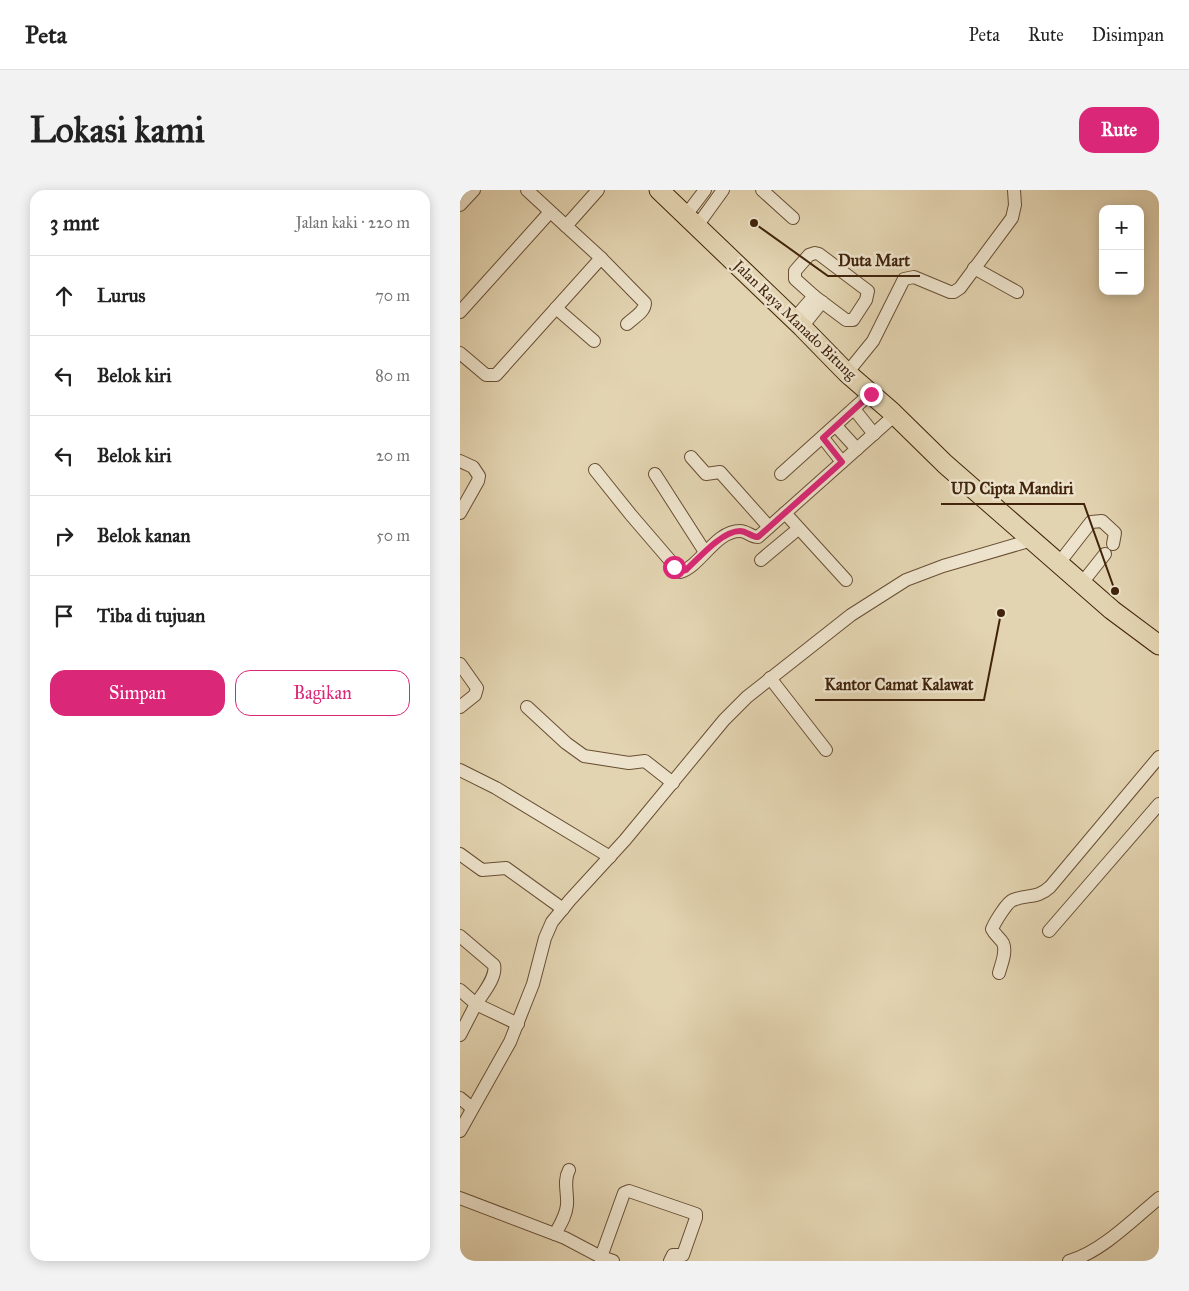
<!DOCTYPE html>
<html lang="id">
<head>
<meta charset="utf-8">
<style>
	body { margin:0; font-family:"IM FELL Great Primer",serif; background:#f2f2f2; color:#222 }
	.controls { position:absolute; right:15px; top:15px; display:grid; overflow:hidden; border-radius:10px; box-shadow:0 2px 12px #0003 }
	.controls button { width:45px; height:45px; display:grid; place-items:center; padding:0; border:0; border-bottom:1px solid #e0e0e0; background:#fff; color:#222; font:25px sans-serif }
	.stop { position:absolute; width:15px; height:15px; margin:-11px; border:4px solid #db2777; border-radius:50%; background:#fff }
	.stop.end { background:#db2777; border-color:#fff; box-shadow:0 1px 5px #0008 }
	.list { margin:0; padding:0; list-style:none }
	h2 { display:flex; justify-content:space-between; align-items:center; height:65px; margin:0; padding:0 20px; font-size:21px }
	h2 small { font-size:16px; font-weight:400; color:#767676 }
	.list li { display:grid; grid-template-columns:32px 1fr auto; gap:15px; align-items:center; box-sizing:border-box; height:80px; padding:0 20px; border-top:1px solid #e0e0e0 }
	.list b { display:block; font-size:19px; white-space:nowrap }
	.list em { font-size:16px; font-style:normal; color:#767676 }
	.actions { display:flex; gap:10px; padding:15px 20px }
	.actions a { flex:1; padding:11px 0; border:1px solid #db2777; border-radius:15px; text-align:center; font-size:18px; color:#db2777 }
	.actions .main { background:#db2777; color:#fff }
	.icon { flex:none; width:28px; height:28px; fill:none; stroke:currentColor; stroke-width:2; stroke-linecap:round; stroke-linejoin:round }
	.map { position:relative; flex:none; width:699px; height:1071px; overflow:hidden; border-radius:15px }
	header { display:flex; align-items:center; gap:30px; box-sizing:border-box; height:70px; padding:0 25px; background:#fff; border-bottom:1px solid #e0e0e0 }
	header strong { font-size:24px }
	nav { display:flex; gap:28px; margin-inline-start:auto; font-size:18px }
	.intro { display:flex; align-items:center; justify-content:space-between; box-sizing:border-box; height:120px; padding:0 30px }
	h1 { margin:0; font-size:35px }
	.button { padding:12px 22px; border-radius:15px; background:#db2777; color:#fff; font-size:18px; font-weight:700 }
	main { display:flex; gap:30px; padding:0 30px }
	aside { flex:1; background:#fff; border-radius:15px; box-shadow:0 2px 12px #0003 }
	.map>svg:first-child { display:block }
	.lines { fill:none; stroke-linecap:round; stroke-linejoin:round }
	.minor-casing { stroke:#694f34; stroke-width:14 }
	.highway-casing { stroke:#40230a; stroke-width:21 }
	.minor { stroke:#ede3cc; stroke-width:12 }
	.highway { stroke:#e3d4b1; stroke-width:19 }
	.route { stroke:#db2777; stroke-width:6 }
	.labels { text-anchor:middle; stroke-width:5; stroke-linejoin:round; paint-order:stroke }
	.street-label { font-size:15px; fill:#40230a; stroke:#ede3cc }
	.leader { fill:none; stroke:#40230a; stroke-width:2 }
	.callout-dot { fill:#40230a; stroke:#ede3cc; stroke-width:2 }
	.callout-label { font-size:16px; text-anchor:middle; font-weight:bold; fill:#40230a; stroke:#ede3cc; stroke-width:5; stroke-linejoin:round; paint-order:stroke }
</style>
</head>
<body>
<header>
<strong>Peta</strong>
<nav><a>Peta</a><a>Rute</a><a>Disimpan</a></nav>
</header>
<div class="intro"><h1>Lokasi kami</h1><a class="button">Rute</a></div>
<main>
<aside>
<h2>3 mnt<small>Jalan kaki · 220 m</small></h2>
<ul class="list">
<li><svg class="icon" aria-label="ahead" viewBox="0 0 24 24"><path d="M12 20V5M6 11l6-6 6 6"/></svg><div><b>Lurus</b></div><em>70 m</em></li>
<li><svg class="icon" aria-label="left" viewBox="0 0 24 24"><path d="M17 20v-9H6M10 6l-5 5 5 5"/></svg><div><b>Belok kiri</b></div><em>80 m</em></li>
<li><svg class="icon" aria-label="left" viewBox="0 0 24 24"><path d="M17 20v-9H6M10 6l-5 5 5 5"/></svg><div><b>Belok kiri</b></div><em>20 m</em></li>
<li><svg class="icon" aria-label="right" viewBox="0 0 24 24"><path d="M7 20v-9h11M14 6l5 5-5 5"/></svg><div><b>Belok kanan</b></div><em>50 m</em></li>
<li><svg class="icon" aria-label="arrive" viewBox="0 0 24 24"><path d="M6 21V4h12l-3 4 3 4H6"/></svg><div><b>Tiba di tujuan</b></div></li>
</ul>
<div class="actions"><a class="main">Simpan</a><a>Bagikan</a></div>
</aside>
<div class="map">
<svg width="699" height="1071" viewBox="0 0 699 1071">
	<rect width="100%" height="100%" fill="#e3d4b1"/>
	<filter id="stains"><feTurbulence type="fractalNoise" baseFrequency=".004" numOctaves="4"/><feColorMatrix values="0 0 0 0 .2 0 0 0 0 .09 0 0 0 0 .02 0 0 0 .5 -.17"/></filter>
	<radialGradient id="worn" r=".72"><stop offset=".6" stop-color="#630" stop-opacity="0"/><stop offset="1" stop-color="#630" stop-opacity=".3"/></radialGradient>
	<g class="lines">
		<defs>
			<g id="minor">
				<path d="M67 0 106 36 138 0"/>
				<path d="M302 0 333 28"/>
				<path d="M0 15 14 0"/>
				<path d="M226 25 245 0"/>
				<path d="M237 36 263 0"/>
				<path d="M355 63 359 64 408 101 406 110 393 130H386L354 106 335 89V81L349 65Z"/>
				<path d="M141 68 185 113C185 122 173 128 167 134"/>
				<path d="M514 78 557 102"/>
				<path d="M96 118 134 151"/>
				<path d="M0 122 90 22"/>
				<path d="M334 129 354 106"/>
				<path d="M342 137 362 112"/>
				<path d="M0 163 26 185H36L141 68 106 36"/>
				<path d="M387 183 413 151 444 89 454 87 490 102H494L500 98 552 28 555 15 554 0"/>
				<path d="M394 219 414 244"/>
				<path d="M376 236 397 259"/>
				<path d="M363 248 382 272"/>
				<path d="M231 267 246 284 260 282 309 337"/>
				<path d="M0 271 13 277 19 286 18 291 0 323"/>
				<path d="M135 280 171 325 220 382C241 376 255 341 280 341 287 341 291 347 298 347L435 225"/>
				<path d="M195 284 245 362"/>
				<path d="M321 284 411 203"/>
				<path d="M325 323 386 390"/>
				<path d="M301 370 338 339"/>
				<path d="M599 373 631 332 642 331 655 343 653 354"/>
				<path d="M622 393 645 364"/>
				<path d="M0 474 17 498 15 505 0 517"/>
				<path d="M310 488 366 560"/>
				<path d="M67 517 106 553 124 566 169 573 185 571 213 593"/>
				<path d="M0 580 36 598 150 667"/>
				<path d="M0 664 22 680 46 678 103 719"/>
				<path d="M589 741 699 614"/>
				<path d="M0 746 34 775C37 787 23 803 16 814L0 800"/>
				<path d="M539 783C541 775 547 762 543 753 540 748 535 745 532 739 535 732 547 712 553 710 568 704 577 709 590 697L699 567"/>
				<path d="M0 845 16 814 58 834"/>
				<path d="M0 908 12 918"/>
				<path d="M0 941 50 852 73 794 85 748 92 732 110 710 165 650 264 530 287 507 391 425 446 390 483 376 572 350"/>
				<path d="M0 1008 105 1048 141 1067 153 1071"/>
				<path d="M95 1044C100 1035 106 1026 107 1015 108 1003 103 991 109 980"/>
				<path d="M141 1067 164 1003 169 1001 236 1024V1028L223 1065H213L210 1071"/>
				<path d="M609 1071C640 1063 674 1029 699 1008"/>
			</g>
			<path id="highway" d="M199 0 342 137 387 183 432 222 485 274 652 420 699 455"/>
		</defs>
		<!-- minor casing -->
		<use href="#minor" class="minor-casing"/>
		<!-- highway casing -->
		<use href="#highway" class="highway-casing"/>
		<!-- minor -->
		<use href="#minor" class="minor"/>
		<!-- highway -->
		<use href="#highway" class="highway"/>
	</g>
	<g class="lines">
		<!-- route -->
		<path class="route" d="M214 377 220 382 226 380C239 368 262 341 280 341 287 341 291 347 298 347L382 272 363 248 411 204"/>
	</g>
	<g class="labels">
		<!-- street labels -->
		<g class="street-label">
			<text transform="translate(335 130) rotate(44)" y="5">Jalan Raya Manado Bitung</text>
		</g>
	</g>
	<!-- callouts -->
	<path class="leader" d="M294 33L368 86H460M655 401L624 314H481M541 423L524 510H355"/>
	<g class="callout-dot">
		<circle cx="294" cy="33" r="5"/>
		<circle cx="655" cy="401" r="5"/>
		<circle cx="541" cy="423" r="5"/>
	</g>
	<g class="callout-label">
		<text x="414" y="76">Duta Mart</text>
		<text x="552" y="304">UD Cipta Mandiri</text>
		<text x="439" y="500">Kantor Camat Kalawat</text>
	</g>
	<rect width="100%" height="100%" filter="url(#stains)"/>
	<rect width="100%" height="100%" fill="url(#worn)"/>
</svg>
<div class="controls">
<button>+</button>
<button>−</button>
</div>
<div class="stop" style="left:214px;top:377px"></div>
<div class="stop end" style="left:411px;top:204px"></div>
</div>
</main>
</body>
</html>
